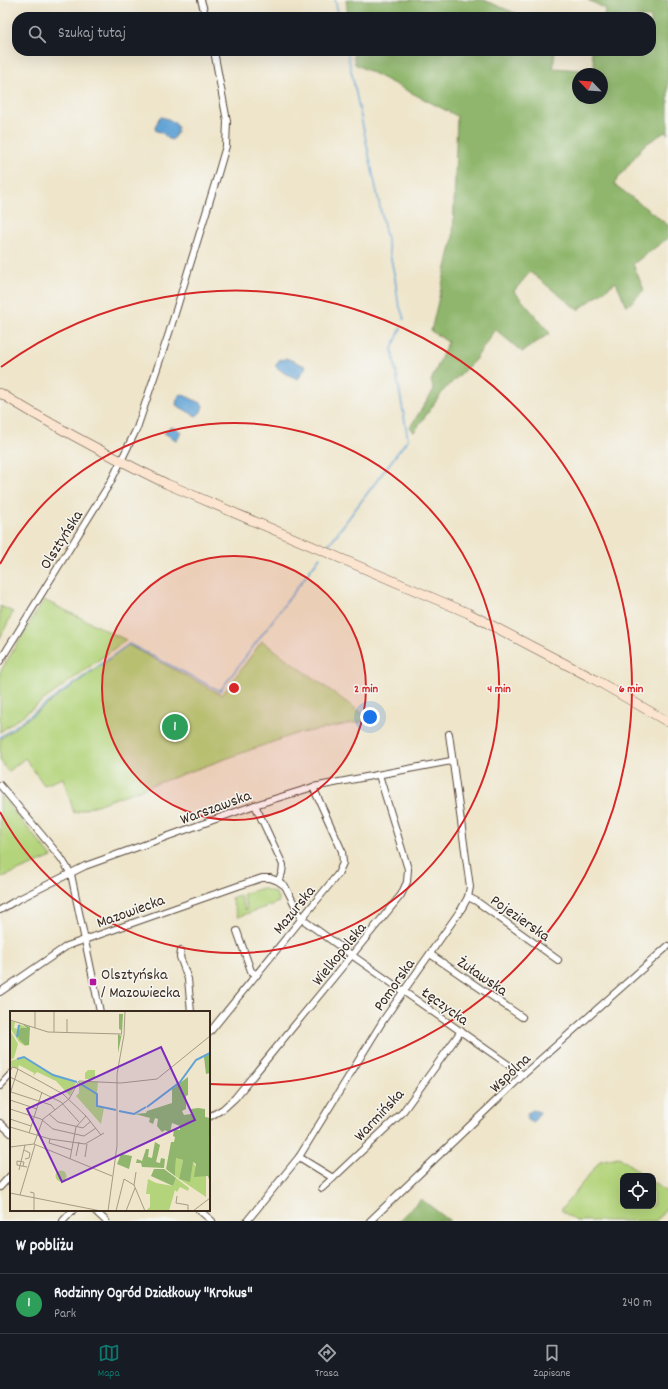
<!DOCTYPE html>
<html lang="pl">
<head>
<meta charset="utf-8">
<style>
	body { margin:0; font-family:Dekko,sans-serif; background:#242831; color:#f1f3f6 }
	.controls { position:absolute; right:12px; bottom:12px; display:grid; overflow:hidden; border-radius:8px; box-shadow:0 4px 16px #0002 }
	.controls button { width:36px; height:36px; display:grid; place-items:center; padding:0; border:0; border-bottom:1px solid #363941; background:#171b24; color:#f1f3f6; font:20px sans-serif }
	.compass { position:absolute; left:572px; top:68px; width:36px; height:36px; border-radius:50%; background:#171b24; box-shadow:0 4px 16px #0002; rotate:295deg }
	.you { position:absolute; left:370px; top:717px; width:14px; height:14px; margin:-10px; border:3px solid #fff; border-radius:50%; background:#1a73e8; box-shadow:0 0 0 6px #1a73e833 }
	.badge { display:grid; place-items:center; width:26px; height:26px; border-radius:50%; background:#0f766e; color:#fff; font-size:13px; font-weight:700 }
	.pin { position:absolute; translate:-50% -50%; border:2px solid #fff; box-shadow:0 1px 4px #0006 }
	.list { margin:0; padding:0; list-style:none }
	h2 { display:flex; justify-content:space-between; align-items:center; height:52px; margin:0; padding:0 16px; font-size:17px }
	h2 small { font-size:13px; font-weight:400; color:#9ea1a6 }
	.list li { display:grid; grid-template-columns:26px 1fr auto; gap:12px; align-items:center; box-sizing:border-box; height:60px; padding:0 16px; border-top:1px solid #363941 }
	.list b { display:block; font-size:15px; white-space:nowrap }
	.list p { margin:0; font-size:13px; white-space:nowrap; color:#9ea1a6 }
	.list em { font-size:13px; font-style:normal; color:#9ea1a6 }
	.icon { flex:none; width:22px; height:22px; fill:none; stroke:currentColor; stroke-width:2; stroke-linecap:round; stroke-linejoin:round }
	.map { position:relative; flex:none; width:668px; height:1221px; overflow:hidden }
	.search { position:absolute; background:#171b24; box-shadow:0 4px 16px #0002; left:12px; right:12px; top:12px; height:44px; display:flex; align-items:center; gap:10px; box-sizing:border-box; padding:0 14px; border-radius:16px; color:#9ea1a6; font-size:15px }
	.sheet { height:112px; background:#171b24 }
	nav { display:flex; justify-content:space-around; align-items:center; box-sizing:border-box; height:56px; border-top:1px solid #363941; background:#171b24; font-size:11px; color:#9ea1a6 }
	nav a { display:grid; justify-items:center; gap:2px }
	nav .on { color:#0f766e }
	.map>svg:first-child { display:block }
	.green { fill:#b4d47c; stroke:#787f4d }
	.forest { fill:#8fb66c; stroke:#657045; fill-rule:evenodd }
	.water { fill:#61a3d5; stroke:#4e667a }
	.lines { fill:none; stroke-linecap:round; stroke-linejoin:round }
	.stream { stroke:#61a3d5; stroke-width:1.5 }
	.street-casing { stroke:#564638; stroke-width:8 }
	.secondary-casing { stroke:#564638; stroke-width:10 }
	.street { stroke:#fff; stroke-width:6 }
	.secondary { stroke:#fce5d0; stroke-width:9 }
	.ring { fill:none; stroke:#d62828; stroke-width:2 }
	.poi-dot { fill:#b5179e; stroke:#f6f6f2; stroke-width:1.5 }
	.labels { text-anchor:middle; stroke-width:3; stroke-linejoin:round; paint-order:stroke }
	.street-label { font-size:16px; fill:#3b2a1e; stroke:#f6f6f2 }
	.poi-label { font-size:16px; fill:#3b2a1e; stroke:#f6f6f2; text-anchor:start }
	.inset-river { fill:none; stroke:#61a3d5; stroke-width:2 }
	.inset-road { fill:none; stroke:#a69a85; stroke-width:1 }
	.view { fill:#7b2cbf; fill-opacity:0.15; stroke:#7b2cbf; stroke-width:2 }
	.inset-edge { fill:none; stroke:#3b2a1e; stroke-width:2 }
	.centre { fill:#d62828; stroke:#f6f6f2; stroke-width:2 }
	.ring-label { font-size:12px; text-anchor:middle; font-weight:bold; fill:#d62828; stroke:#f6f6f2; stroke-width:3; stroke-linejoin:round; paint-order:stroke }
</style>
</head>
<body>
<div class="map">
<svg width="668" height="1221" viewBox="0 0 668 1221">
	<rect width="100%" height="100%" fill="#f6f6f2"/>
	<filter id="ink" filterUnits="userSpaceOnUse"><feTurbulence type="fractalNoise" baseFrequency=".025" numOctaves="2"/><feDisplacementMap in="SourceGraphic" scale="8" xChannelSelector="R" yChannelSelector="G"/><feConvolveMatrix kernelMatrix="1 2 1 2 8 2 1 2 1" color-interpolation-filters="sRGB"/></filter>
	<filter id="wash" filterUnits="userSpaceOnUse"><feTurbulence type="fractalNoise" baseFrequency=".012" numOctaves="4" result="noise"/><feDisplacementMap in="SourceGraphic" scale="16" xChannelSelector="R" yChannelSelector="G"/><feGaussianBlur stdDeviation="0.9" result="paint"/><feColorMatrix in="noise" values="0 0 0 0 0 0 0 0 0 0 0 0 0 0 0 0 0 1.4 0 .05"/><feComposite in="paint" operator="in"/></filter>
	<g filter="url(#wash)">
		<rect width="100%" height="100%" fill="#eee5ca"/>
		<!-- green -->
		<g class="green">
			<path d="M44 600 126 640 0 732V672Z"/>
			<path d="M0 606 13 612 0 638Z"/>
			<path d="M262 641 371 720 295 734 74 813 63 778 44 785 25 758 8 772 0 760V739L128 645 222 695Z"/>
			<path d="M0 795 52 857 0 878Z"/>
			<path d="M262 888 276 893 279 902 238 917 231 898 240 895 245 910 247 909 243 894Z"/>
			<path d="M619 1157 645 1176H623V1206H653V1182L668 1193V1206L656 1221H576L561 1210 600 1161Z"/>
		</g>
		<!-- forest -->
		<g class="forest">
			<path d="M346 0H484L524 17H348Z"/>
			<path d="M588 0H668V134L665 132 643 146 614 184 668 225V238L633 264 644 290 627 307 616 282 578 310 530 272 514 291 550 333 522 352 495 329 475 360 444 390 414 432 410 427 434 390 431 381 448 342 431 331 453 238 457 116 355 64 353 51H555L553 68 596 71 591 51H651V17H603L606 9ZM578 74H602V98H578Z"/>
			<path d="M421 1199 450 1221H398Z"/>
		</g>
		<!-- water -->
		<g class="water">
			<path d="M161 117C167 118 174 121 178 127L177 133 172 140C165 139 166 132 156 131L155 128 159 118Z"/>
			<path d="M286 358 305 366 306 367 299 378 298 379 286 374 276 367V365L280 359 282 360Z"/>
			<path d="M181 394 201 403 203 405C202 410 201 413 196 416L176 405 177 399Z"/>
			<path d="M170 427 177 429 181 432 178 439 176 440 164 433Z"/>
			<path d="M533 1110 540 1112 533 1123 527 1120 528 1117 527 1115 528 1113Z"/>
		</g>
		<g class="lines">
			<!-- stream -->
			<g class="stream">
				<path d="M335 0 339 17"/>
				<path d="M347 51 395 278 398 301 404 319"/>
				<path d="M327 547 408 439 392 349 401 328"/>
				<path d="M0 737 129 644 220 691 320 557"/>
			</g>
		</g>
	</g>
	<g filter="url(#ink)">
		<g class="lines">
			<defs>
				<g id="street">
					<path d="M201 0 206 17"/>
					<path d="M0 661 110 483 121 461 137 428 169 333 217 177 226 146 227 121 214 51"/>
					<path d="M0 785 61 858 71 874 100 1012"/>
					<path d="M255 805 283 865 282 873 278 881"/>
					<path d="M468 897 476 901 558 960"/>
					<path d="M0 910 15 901 85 866 255 805 313 787 451 761"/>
					<path d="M237 931 251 971 257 975"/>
					<path d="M181 951 180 957 188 979 191 1012"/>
					<path d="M430 954 522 1017"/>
					<path d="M0 992 67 946 238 886 262 878H270L278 881 285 886 302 919 353 956 523 1075"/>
					<path d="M209 1033 338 874 343 863 342 851 313 787"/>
					<path d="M0 1086 11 1074"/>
					<path d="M209 1117 223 1109 235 1098 401 895 407 882 408 869 379 775"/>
					<path d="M0 1123 11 1133"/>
					<path d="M299 1157 333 1178 402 1113 461 1031"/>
					<path d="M0 1187 11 1175"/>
					<path d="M322 1188 333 1178"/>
					<path d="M94 1210 106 1221"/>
					<path d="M199 1210 212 1221"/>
					<path d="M63 1221 73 1210"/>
					<path d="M247 1221 299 1157 384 1019 462 908 468 897 470 887 449 734"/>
					<path d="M370 1221 523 1075 668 946"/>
				</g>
				<path id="secondary" d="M0 393C54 427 110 456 167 484L468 613 594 679 668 722"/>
			</defs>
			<!-- street casing -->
			<use href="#street" class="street-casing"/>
			<!-- secondary casing -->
			<use href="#secondary" class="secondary-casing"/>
			<!-- street -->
			<use href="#street" class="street"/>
			<!-- secondary -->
			<use href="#secondary" class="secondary"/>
		</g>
	</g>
	<!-- distance rings -->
	<circle cx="234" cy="688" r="132" fill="#d62828" fill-opacity=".12"/>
	<g class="ring">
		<circle cx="234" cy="688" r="132"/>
		<path d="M0 564A265 265 0 1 1 0 812"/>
		<path d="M1 367A397 397 0 1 1 210 1084"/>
	</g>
	<!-- markers -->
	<rect class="poi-dot" x="89" y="978" width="8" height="8" rx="2"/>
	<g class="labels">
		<!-- street labels -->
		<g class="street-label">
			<text transform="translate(60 539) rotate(-58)" y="6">Olsztyńska</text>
			<text transform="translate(215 806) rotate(-20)" y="6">Warszawska</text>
			<text transform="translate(293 909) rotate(-51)" y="6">Mazurska</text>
			<text transform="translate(130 910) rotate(-20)" y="6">Mazowiecka</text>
			<text transform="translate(521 917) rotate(35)" y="6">Pojezierska</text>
			<text transform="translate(338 953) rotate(-51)" y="6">Wielkopolska</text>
			<text transform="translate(483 975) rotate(34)" y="6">Żuławska</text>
			<text transform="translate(393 984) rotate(-55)" y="6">Pomorska</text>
			<text transform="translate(446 1005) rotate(36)" y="6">Łęczycka</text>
			<text transform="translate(509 1072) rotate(-43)" y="6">Wspólna</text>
			<text transform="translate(378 1114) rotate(-47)" y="6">Warmińska</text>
		</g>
		<!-- poi labels -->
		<g class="poi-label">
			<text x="101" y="979">Olsztyńska<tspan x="101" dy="18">/ Mazowiecka</tspan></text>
		</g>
	</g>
	<!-- overview -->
	<g transform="translate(10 1011)">
		<rect width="200" height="200" fill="#eee5ca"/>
		<path d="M0 10 5 11 4 17 8 18 9 13 17 17 8 22 15 34 19 35H15L9 31 0 17ZM1 21 8 33 4 47 0 49ZM14 46 36 60 66 72 60 85 46 70 27 61 23 65 24 62 9 54 8 58 0 55V50ZM78 59H85V68H75V62ZM71 71H88L87 82 69 72ZM69 73 87 83 86 95 94 97 91 113 66 85 69 82ZM166 147 173 149 169 168 173 169 183 151 191 165H196V186L165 165ZM45.5 165a5.5 5.5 0 1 1 11 0a5.5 5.5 0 1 1-11 0ZM166 167 179 177 178 180 170 176 167 181 165 179 159 200H136L140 196V183H136L138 168 146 172 163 175Z" fill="#b4d47c"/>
		<path d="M109 3H113L112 22 108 42V23L111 25V19L109 18ZM12 13 20 16 19 34H15L9 28 7 22 11 17H17ZM200 43V62L196 63 194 46ZM178 66V84L176 85V98L172 100 174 104 181 103V98L188 97 195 98V106L200 107V103V172L198 165 184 166 186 153 183 151 180 171 169 168 173 149 166 147 165 165 156 158 161 131H164L165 126 163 125 164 118 170 119V115L162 112 160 122 155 119 152 121 147 115 148 108 145 107 143 113 139 111 140 107 125 103 136 102 137 100 162 92V78ZM145 131 150 134 146 151 150 152 151 147 155 148 154 157 132 156 131 152H126L127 148 132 150 136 138H139L138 146 142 147ZM111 143 122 145 119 158 107 153ZM144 158H154L166 167 163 175 141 165Z" fill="#8fb66c"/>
		<path class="inset-river" d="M7 26 9 14M7 48 14 46 43 64 67 71M69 72 87 83V95L106 99M137 96 170 71 186 49 200 42M109 100 124 103 136 96"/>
		<path class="inset-road" d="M0 9 38 21 111 23M25 17V0M44 21V0M57 21V8M0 61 2 56 6 57 53 83 76 105 91 124M0 66 51 91 69 111M1 81 41 94 45 99M0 83 8 58M0 89 27 98M0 98 31 108 43 118 74 125 86 117M39 103 48 111 73 117 81 110M0 108 21 115M0 116 40 128 75 133 94 122M19 122 32 81M40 128 39 132 62 139M24 133 102 165M0 136 24 133 33 108 59 88 69 70 111 72 147 68 200 25M14 139 20 142 19 147 15 148M66 145 69 131M75 146 77 133M60 148 66 116 76 105M13 155 14 151 7 150V154L17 156M9 159 15 134M124 174 126 161M20 181 24 182V200M0 182 91 200M10 184 25 134M167 185 166 192 178 194V200M98 200 107 135V63L114 24 115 0M106 200 114 168 124 174 135 200M116 200 125 177M183 200 200 187"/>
		<path class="view" d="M151 36 185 109 52 171 17 98Z"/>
		<rect width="200" height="200" class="inset-edge"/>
	</g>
	<circle cx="234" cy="688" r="6" class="centre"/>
	<g class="ring-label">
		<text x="366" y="692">2 min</text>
		<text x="499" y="692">4 min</text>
		<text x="631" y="692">6 min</text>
	</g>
</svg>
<div class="controls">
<button><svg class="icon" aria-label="locate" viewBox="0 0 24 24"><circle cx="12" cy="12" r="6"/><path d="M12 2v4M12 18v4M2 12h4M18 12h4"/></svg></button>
</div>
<svg class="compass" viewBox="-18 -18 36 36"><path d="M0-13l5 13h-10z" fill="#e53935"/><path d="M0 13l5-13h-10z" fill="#9ea1a6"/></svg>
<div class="you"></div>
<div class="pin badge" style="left:175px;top:727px;background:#2e9e5b">1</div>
<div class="search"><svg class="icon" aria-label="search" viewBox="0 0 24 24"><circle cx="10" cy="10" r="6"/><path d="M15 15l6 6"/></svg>Szukaj tutaj</div>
</div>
<section class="sheet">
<h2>W pobliżu<small></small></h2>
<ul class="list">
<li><span class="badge" style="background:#2e9e5b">1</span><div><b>Rodzinny Ogród Działkowy &quot;Krokus&quot;</b><p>Park</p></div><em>240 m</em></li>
</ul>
</section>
<nav>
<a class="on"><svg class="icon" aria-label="map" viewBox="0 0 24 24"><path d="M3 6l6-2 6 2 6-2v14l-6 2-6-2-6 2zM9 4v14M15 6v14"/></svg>Mapa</a>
<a><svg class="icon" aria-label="directions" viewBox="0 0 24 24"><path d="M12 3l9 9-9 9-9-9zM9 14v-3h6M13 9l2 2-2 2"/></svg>Trasa</a>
<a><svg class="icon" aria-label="saved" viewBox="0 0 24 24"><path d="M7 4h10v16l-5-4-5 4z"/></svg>Zapisane</a>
</nav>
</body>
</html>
